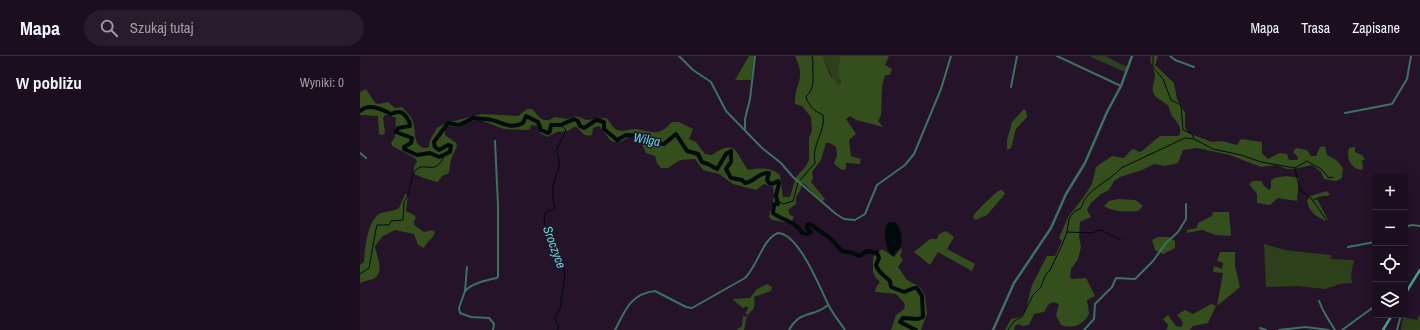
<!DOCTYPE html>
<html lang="pl">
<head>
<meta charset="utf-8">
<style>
	body { margin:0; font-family:"Archivo Narrow",sans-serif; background:#281c2c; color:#f1f3f6 }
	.controls { position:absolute; right:12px; bottom:12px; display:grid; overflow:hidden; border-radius:4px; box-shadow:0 4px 16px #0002 }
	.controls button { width:36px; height:36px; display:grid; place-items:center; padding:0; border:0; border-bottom:1px solid #392e3d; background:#1b0e1f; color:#f1f3f6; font:20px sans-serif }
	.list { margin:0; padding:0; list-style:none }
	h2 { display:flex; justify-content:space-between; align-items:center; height:52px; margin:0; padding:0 16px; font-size:17px }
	h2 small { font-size:13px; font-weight:400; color:#a09ca4 }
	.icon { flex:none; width:22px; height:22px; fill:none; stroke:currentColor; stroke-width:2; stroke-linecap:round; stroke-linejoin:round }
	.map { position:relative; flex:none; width:1060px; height:274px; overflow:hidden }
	header { display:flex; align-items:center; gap:24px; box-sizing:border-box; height:56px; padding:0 20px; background:#1b0e1f; border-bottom:1px solid #392e3d }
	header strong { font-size:19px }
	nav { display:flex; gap:22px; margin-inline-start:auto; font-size:14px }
	.search { width:280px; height:36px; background:#281c2c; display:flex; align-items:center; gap:10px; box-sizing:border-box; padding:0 14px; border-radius:22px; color:#a09ca4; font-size:15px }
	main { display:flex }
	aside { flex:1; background:#1b0e1f }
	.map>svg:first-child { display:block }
	.green { fill:#2c4019 }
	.forest { fill:#354f1c }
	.water { fill:#000a0a }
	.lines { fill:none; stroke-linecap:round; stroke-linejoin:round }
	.stream { stroke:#000a0a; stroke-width:1 }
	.river { stroke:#000a0a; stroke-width:4 }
	.minor { stroke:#3b7262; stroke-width:2 }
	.tertiary { stroke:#3b7262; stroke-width:2.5 }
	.secondary { stroke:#47a58b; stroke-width:2.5 }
	.labels { text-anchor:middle; stroke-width:3; stroke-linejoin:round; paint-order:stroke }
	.water-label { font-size:13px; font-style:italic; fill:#56d9d9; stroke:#241329 }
</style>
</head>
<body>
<header>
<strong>Mapa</strong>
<div class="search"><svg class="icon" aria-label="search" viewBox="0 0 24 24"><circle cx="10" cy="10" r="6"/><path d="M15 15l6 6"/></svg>Szukaj tutaj</div>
<nav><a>Mapa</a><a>Trasa</a><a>Zapisane</a></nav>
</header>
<main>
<aside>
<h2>W pobliżu<small>Wyniki: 0</small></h2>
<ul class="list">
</ul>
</aside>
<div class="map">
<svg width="1060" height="274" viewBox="0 0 1060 274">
	<rect width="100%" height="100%" fill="#241329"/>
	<!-- green -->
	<g class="green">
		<path d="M463 0H481L478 8 480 28H475Z"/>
		<path d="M729 0H745L767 11 765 16Z"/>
		<path d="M904 188 925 194 971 199V203L994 204 991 218 992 227 980 228 965 233 938 230 906 231Z"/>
		<path d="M1058 260H1060V274H1041L1043 261 1057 264Z"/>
	</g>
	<!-- forest -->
	<g class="forest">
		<path d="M389 0H394L391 24H375Z"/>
		<path d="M435 0H463L470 19 478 29 481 26C477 20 477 7 481 0H529L525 9 532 13 530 19H525L522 31 521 59 518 65 523 71 496 64 490 60 486 63 496 78 489 84 491 100 501 103 500 108 486 107V113L482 114 474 108 477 99 476 91 470 87H466L461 104 452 116 453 122 451 126 465 143 463 145 461 144 443 127 441 128V133L436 141V148L428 154 430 159 434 161 431 167 412 164 409 161 414 140 413 131 404 128 396 134 373 128 359 118 343 114 335 103 320 104 308 112H301L297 107 295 100 286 97 279 82 269 81 262 85 255 86 251 85 239 70 233 72 232 79C224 81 222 77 217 71H214L208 75 197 76 187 81 180 77 178 70 171 69 170 73 167 74 144 73 120 64 109 65 100 71 88 70 85 72V79L96 87 97 90 91 103 89 117 82 120 78 126C74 126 59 120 54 118V111L57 105 55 102 32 90 31 87 35 81 36 62 29 59H25L23 62 25 76 23 79 19 78 18 60 0 59V36L6 33 15 47 18 48 28 46 35 52 42 51C45 55 50 59 52 63 57 72 51 91 66 92L69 91 70 84 77 72 86 67 122 58 158 60 167 53H172L180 62 184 64H189L195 61 207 63 216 60 227 64 246 62C251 66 252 72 257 74 263 76 269 73 276 73 294 75 297 82 312 66H319L333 73 329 83 336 86 345 98 352 99C376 82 376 97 388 114 400 112 410 111 420 119L423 141H430L436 121 446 110 449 104V82L452 75 451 61 442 50 435 48C434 26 447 26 435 0Z"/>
		<path d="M791 0H798L795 9 814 27 817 43 825 57V71L828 77 852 86 862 85 877 89 881 83 902 86V97L908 103 919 97 927 98 929 104H937L938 101 933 96 936 92 947 94 951 100H956L960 91 965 90 967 99 976 104 983 112 982 122 976 125 964 123 961 116 952 109 934 113H927L916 109 901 111 870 99 837 92 823 94 818 107 805 110 794 108 782 114 760 121 754 125 749 134 741 138 731 147 727 154 731 161 720 166 719 181 721 191 718 203 711 213 710 222 713 223 726 222 735 240 727 244 729 258C723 269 714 273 701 269L696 259 699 248 693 246 688 249 684 256 674 258 669 269 663 270 658 268 655 270 654 274H645L651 263 660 261 665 256 672 229 687 200H695L702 185 699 182 708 161 723 142 732 128 736 111 752 100 764 102 771 94 774 93 779 96 782 95 800 80H818L820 78C822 65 811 65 809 51 806 46 800 45 796 41 789 33 795 27 795 19 794 12 789 7 791 0Z"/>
		<path d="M664 53 666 55 667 61 656 73 651 92 647 94V84L652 66Z"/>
		<path d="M993 91H995V96L1002 99 1005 103 1002 105 1003 112 1001 114C990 112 986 102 989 92Z"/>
		<path d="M926 120 939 122 937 145 918 142 910 149 897 147V138L889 128 893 125H901L904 130 909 134 911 132V125L914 122Z"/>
		<path d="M642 134 645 138 627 159 615 164 613 161C614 157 633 139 638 135Z"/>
		<path d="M967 135 970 139 957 143 969 166C957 161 950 158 947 145L950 140Z"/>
		<path d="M45 138 48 139 46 155 54 159 56 162 54 165V169L64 176 72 174 75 176C73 183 67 185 64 192L58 189 54 178 35 174 23 180 15 190C16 200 26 216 13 223 9 224 4 225 0 227V209L4 206C5 193 7 163 21 157 27 155 33 156 39 152Z"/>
		<path d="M758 143 775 144 783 150 778 155C767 156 753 156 744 150L749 145Z"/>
		<path d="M853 156H869L871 180 856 179 842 174 827 177V174L837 172 838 167 852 160Z"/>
		<path d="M586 175 594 181 587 193 615 208 612 215 578 196 570 209 554 196 570 183H577L579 178Z"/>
		<path d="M798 181H809L815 185V192L803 198 795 194 792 184Z"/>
		<path d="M541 192 542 194 540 200 543 204 538 211 547 224 560 231 565 240 567 258 561 274H531L536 259 544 253 545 248 536 238 515 236 516 231 520 226 515 221 513 215V201L522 193 534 201Z"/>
		<path d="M860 196H875V210L880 231 857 250 863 217 853 216 854 210 862 213 863 207 857 205Z"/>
		<path d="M407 228 412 231 411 235 394 241C396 259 390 251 386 264 385 267 385 271 384 274H376L382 270 383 260 386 261 388 258H385L388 253 387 250 383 252 372 243 390 242 397 233Z"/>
		<path d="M851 248 856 250 848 267 833 270 829 274H805L807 273 808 269 803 263 808 259 816 270 821 271 823 268 821 263 817 259 825 254 833 258Z"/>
	</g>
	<!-- water -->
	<path class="water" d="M528 166H535C542 174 544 184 539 194L536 195 534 201C525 196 522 174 528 166Z"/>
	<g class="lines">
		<!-- stream -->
		<g class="stream">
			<path d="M793 0V11L803 23 811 44 821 49 823 74 831 77 834 82"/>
			<path d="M935 112 940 134 951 142 968 166"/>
			<path d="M440 124 455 107C451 89 466 75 463 59 454 55 449 50 446 41 454 32 453 27 453 16 452 10 454 6 452 0"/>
			<path d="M48 138C51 131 51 118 57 113 66 106 76 120 84 100"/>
			<path d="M954 144 960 141H966"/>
			<path d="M419 146 424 148 433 145 438 127"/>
			<path d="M714 156 721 152C727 131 749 127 761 112L825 82 834 83 853 93 881 99 901 106 935 112 947 105 961 113 969 122 973 121"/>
			<path d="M24 169H29L31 165 43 164 44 146 48 139"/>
			<path d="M707 176 731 177 741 174 761 184"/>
			<path d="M0 218 9 212 16 173 17 169H23"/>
			<path d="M198 274V268L194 262C203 250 200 250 202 237 204 227 206 217 203 207 198 193 178 169 186 156L195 153C193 146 192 139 193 131 195 116 204 111 196 95L206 74 201 69"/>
			<path d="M648 274 654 265 662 261 673 239 681 231 685 220 690 214 702 189 707 176 709 163 713 157"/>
		</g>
		<!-- river -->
		<path class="river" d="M0 55C10 47 21 53 31 58 33 57 35 56 38 56 44 55 50 65 50 70L38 72 36 76 52 82 51 87 44 91V93L57 99 70 97 79 101 90 96 91 90 88 89 79 94 75 91 74 86 88 67 99 69 113 62C118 63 120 62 125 63 139 63 149 75 163 67L166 60 178 66 181 74 188 77 190 75 191 69H201L214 63 218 65 220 70 224 72 236 64 244 66V73L257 84 266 79 280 80 290 86 304 88 316 78 327 95 338 98 342 106 348 108 357 113 366 98 371 95V106L366 113 371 122 382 124 385 127C395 126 398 116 409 117L407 124 409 127 412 128 418 125 419 127 416 140 418 148H414L413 157C423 165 436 165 442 177L447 178 451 176 447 172V169L450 168 470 182 482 195 493 197 499 200 507 195 517 197 519 202 516 209C519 218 524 219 530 225L531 231 544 236 554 232H557L562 240 563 261 558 263 543 262 540 266 556 274"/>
		<!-- minor -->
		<g class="minor">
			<path d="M319 0 333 14 351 26 366 55 402 92 421 107 433 121 476 158 484 163 495 164 505 158 517 129 545 109 554 98 581 33 591 0"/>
			<path d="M697 0 761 30"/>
			<path d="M810 0 815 4 834 11"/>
			<path d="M651 31 657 0"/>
			<path d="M985 57 1032 48 1047 23 1051 0"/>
			<path d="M385 74V63L390 43 395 0"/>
			<path d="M0 97 6 102"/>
			<path d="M1045 171 1052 169 1060 170"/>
			<path d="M988 191 1015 186"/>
			<path d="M107 211 105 235 99 252 100 257 111 261 129 262 134 268 133 274"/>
			<path d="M105 235C112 227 127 224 137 222L138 220V149L135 85"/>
			<path d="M959 245C964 259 968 262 975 274"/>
			<path d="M900 272 906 274"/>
			<path d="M255 274C265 255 270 238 295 235L326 251 332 252 385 222C397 211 403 182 418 177 439 178 459 230 468 248 472 257 479 265 485 274"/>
			<path d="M429 274C441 253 453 262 468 249"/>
			<path d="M724 274 734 263 735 248 752 231 756 222 775 223 793 205 806 187 818 176 826 163V148"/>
			<path d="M919 274 945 271 969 274"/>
			<path d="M982 274 1015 250"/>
			<path d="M1037 274 1041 259"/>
		</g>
		<!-- tertiary -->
		<path class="tertiary" d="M633 274 654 227 691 172 706 138 725 107 747 56 761 30 772 0"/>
		<!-- secondary -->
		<g class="secondary">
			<path d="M1045 238 1060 214"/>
			<path d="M1023 274 1032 259"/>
		</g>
	</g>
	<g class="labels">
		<!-- water labels -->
		<g class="water-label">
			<text transform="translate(287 83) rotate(10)" y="5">Wilga</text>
			<text transform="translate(195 191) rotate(70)" y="5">Sroczyce</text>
		</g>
	</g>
</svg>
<div class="controls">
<button>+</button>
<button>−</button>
<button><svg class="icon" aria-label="locate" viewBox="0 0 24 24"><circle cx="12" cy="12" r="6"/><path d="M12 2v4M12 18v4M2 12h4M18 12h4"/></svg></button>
<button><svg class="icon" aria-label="layers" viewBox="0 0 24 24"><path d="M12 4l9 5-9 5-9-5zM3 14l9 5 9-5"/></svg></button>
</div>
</div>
</main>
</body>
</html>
